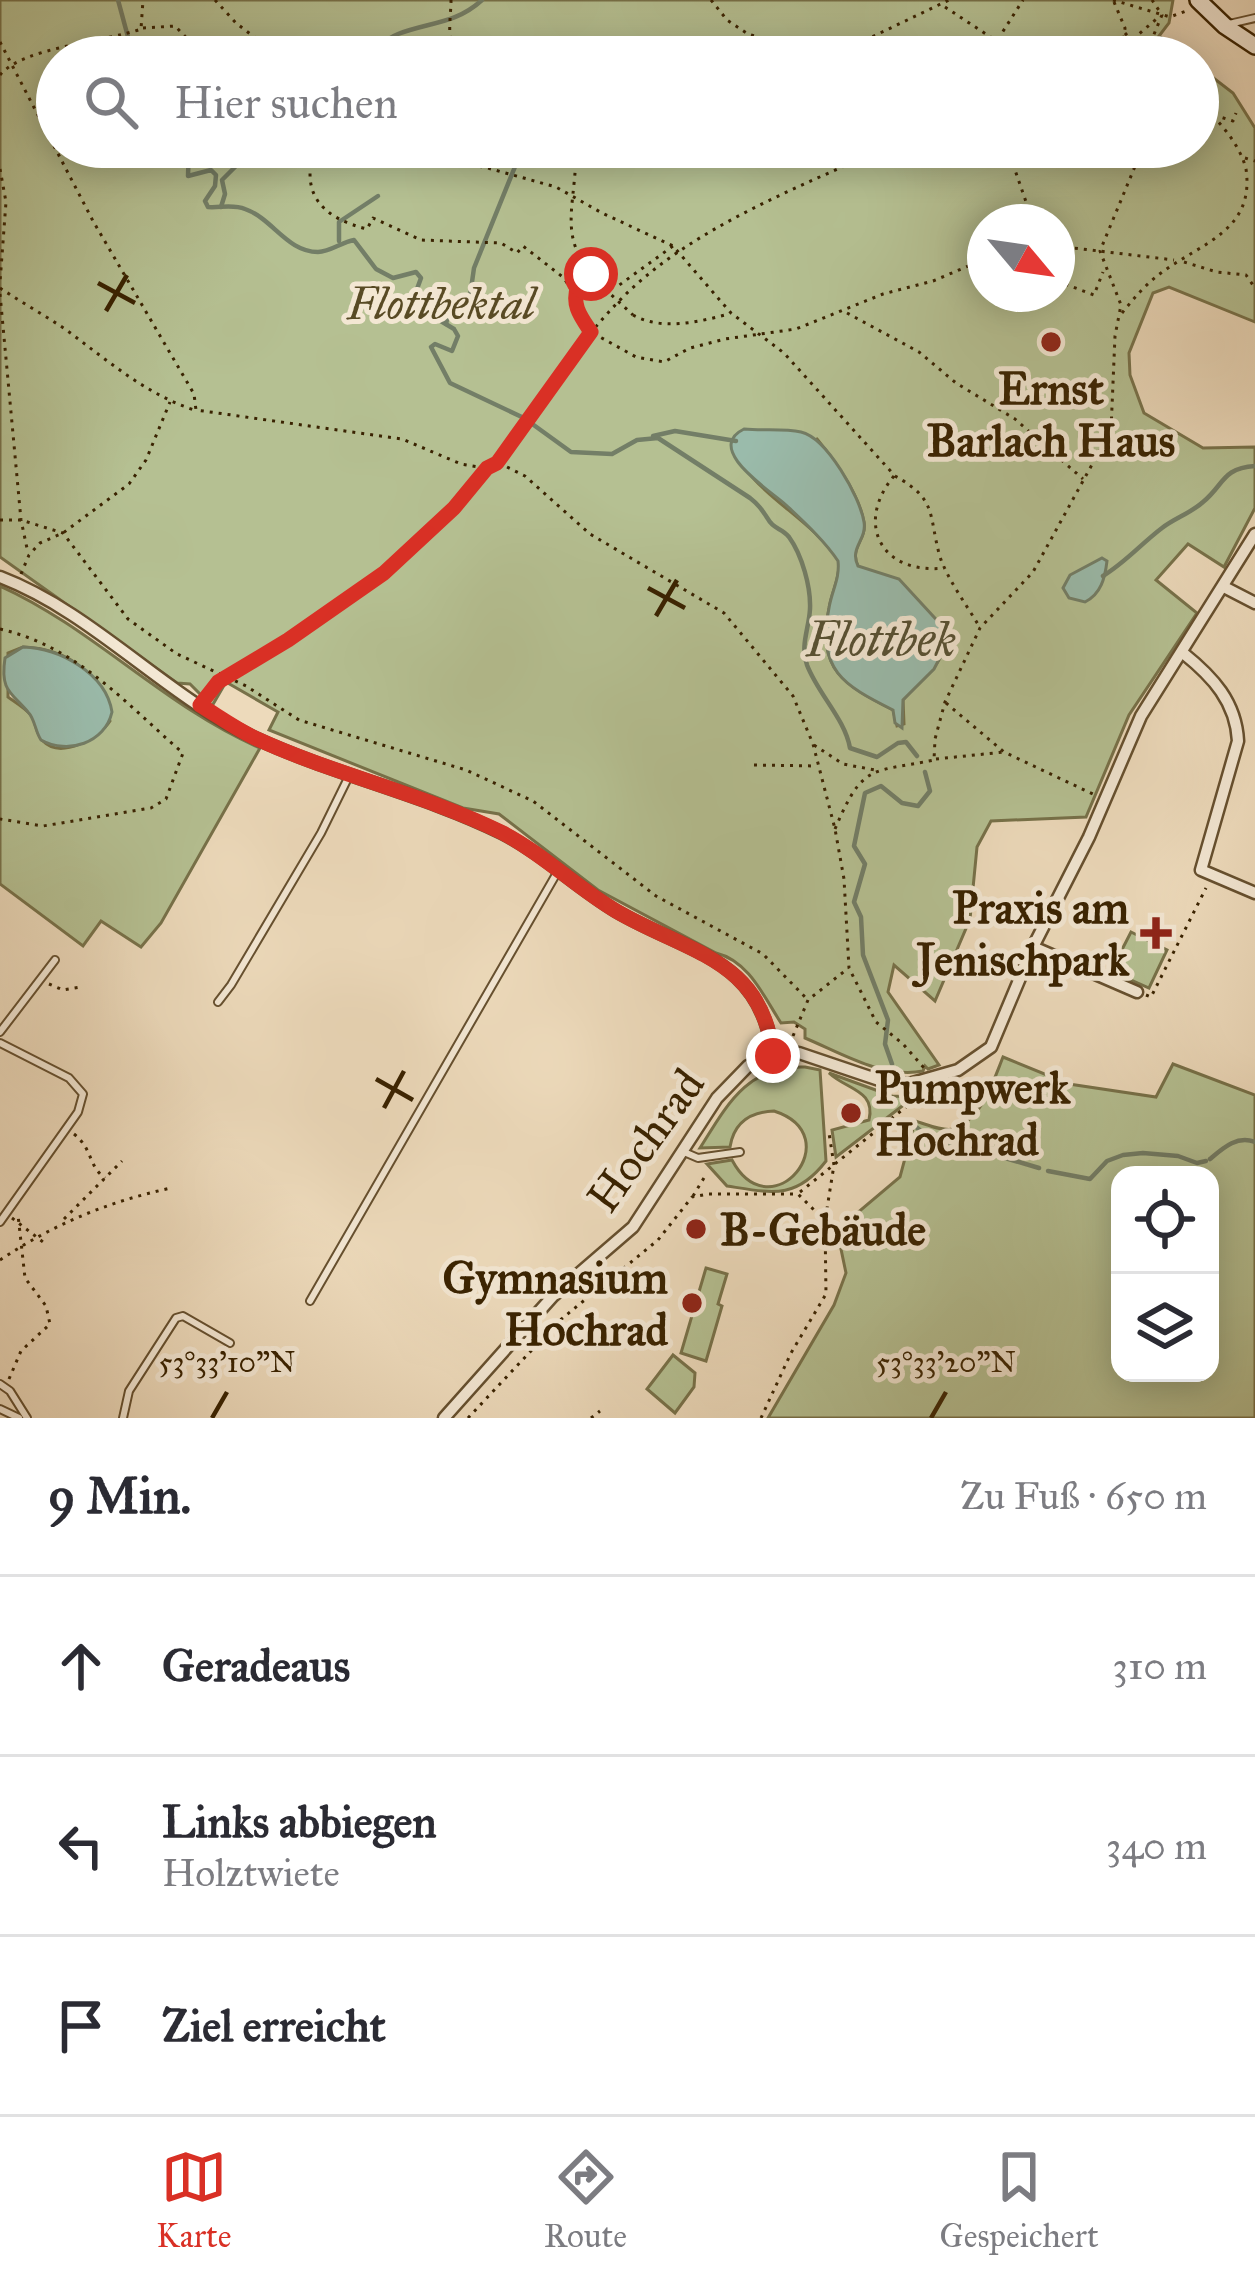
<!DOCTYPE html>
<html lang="de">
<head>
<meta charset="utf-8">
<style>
	body { margin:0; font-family:"IM FELL Great Primer",serif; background:#f2f2f3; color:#2b2b33 }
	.controls { position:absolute; right:36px; bottom:36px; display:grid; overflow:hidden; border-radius:24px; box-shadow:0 6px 30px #0003 }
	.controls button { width:108px; height:108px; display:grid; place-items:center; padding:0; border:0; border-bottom:3px solid #e1e1e2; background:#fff; color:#2b2b33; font:60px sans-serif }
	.compass { position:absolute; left:967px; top:204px; width:108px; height:108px; border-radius:50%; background:#fff; box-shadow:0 6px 30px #0003; rotate:119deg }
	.stop { position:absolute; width:36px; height:36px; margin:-27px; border:9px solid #d93025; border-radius:50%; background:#fff }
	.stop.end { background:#d93025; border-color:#fff; box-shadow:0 3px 12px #0008 }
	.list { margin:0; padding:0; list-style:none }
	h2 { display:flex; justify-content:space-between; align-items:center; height:156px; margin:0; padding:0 48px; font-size:51px }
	h2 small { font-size:39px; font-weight:400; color:#7c7c81 }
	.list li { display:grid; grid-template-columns:78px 1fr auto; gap:36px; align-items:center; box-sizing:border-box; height:180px; padding:0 48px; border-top:3px solid #e1e1e2 }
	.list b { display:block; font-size:45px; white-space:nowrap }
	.list p { margin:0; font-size:39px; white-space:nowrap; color:#7c7c81 }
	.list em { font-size:39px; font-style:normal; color:#7c7c81 }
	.icon { flex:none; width:66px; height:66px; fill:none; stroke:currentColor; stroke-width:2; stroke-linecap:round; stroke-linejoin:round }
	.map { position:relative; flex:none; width:1255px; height:1418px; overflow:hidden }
	.search { position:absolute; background:#fff; box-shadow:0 6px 30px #0003; left:36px; right:36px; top:36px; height:132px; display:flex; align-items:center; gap:30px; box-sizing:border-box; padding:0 42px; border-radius:66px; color:#7c7c81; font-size:45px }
	.sheet { height:696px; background:#fff }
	nav { display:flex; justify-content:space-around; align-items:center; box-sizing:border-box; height:168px; border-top:3px solid #e1e1e2; background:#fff; font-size:33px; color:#7c7c81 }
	nav a { display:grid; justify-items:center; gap:6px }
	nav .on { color:#d93025 }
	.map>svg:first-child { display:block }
	.green { fill:#b5c092; stroke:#777149; stroke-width:3; fill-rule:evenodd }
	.water { fill:#9abbab; stroke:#737e67; stroke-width:3 }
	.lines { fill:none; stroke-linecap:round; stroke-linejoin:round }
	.stream { stroke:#737e67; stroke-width:4.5 }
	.lane-casing { stroke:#66502f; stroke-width:10 }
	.street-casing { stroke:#66502f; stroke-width:15 }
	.secondary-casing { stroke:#392200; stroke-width:20 }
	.path { stroke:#392200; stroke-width:3; stroke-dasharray:3 6; stroke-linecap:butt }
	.lane { stroke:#f3e7d3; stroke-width:6 }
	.street { stroke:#f3e7d3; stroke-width:10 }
	.secondary { stroke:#f3e7d3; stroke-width:15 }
	.path-bridge { stroke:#392200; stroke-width:3; stroke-dasharray:3 6; stroke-linecap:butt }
	.route { stroke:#d93025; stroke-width:15 }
	.ticks { fill:none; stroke:#392200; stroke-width:4.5 }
	.poi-dot { fill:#8f2418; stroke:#f3e7d3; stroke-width:4.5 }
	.labels { text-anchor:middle; stroke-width:10; stroke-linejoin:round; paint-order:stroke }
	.park-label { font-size:45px; font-style:italic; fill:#584a24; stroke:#f3e7d3 }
	.poi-label { font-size:45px; font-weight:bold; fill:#392200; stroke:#f3e7d3; text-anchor:end }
	.street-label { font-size:45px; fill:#392200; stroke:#f3e7d3 }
	.water-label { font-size:48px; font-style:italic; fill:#565033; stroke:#f3e7d3 }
	.ticks-label { font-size:30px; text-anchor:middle; fill:#392200; stroke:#f3e7d3; stroke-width:10; stroke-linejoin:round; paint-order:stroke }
</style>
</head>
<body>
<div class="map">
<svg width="1255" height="1418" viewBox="0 0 1255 1418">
	<rect width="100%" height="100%" fill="#eddabb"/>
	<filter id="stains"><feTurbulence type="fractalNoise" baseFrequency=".00167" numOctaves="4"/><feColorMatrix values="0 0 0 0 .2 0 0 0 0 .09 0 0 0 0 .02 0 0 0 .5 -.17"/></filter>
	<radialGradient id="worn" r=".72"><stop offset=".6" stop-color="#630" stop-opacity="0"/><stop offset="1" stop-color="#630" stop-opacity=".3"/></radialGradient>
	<!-- green -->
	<g class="green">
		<path d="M0 0H1173L1169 23 1159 36 1186 57H57V147H1198V66L1233 93 1255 128V322L1169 287 1153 293 1129 353 1130 375 1144 413 1203 448 1255 447V508L1224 567 1188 544 1156 580 1197 613 1129 715 1086 817 991 821 977 847 970 919 935 1001 894 965 888 992 939 1065 928 1069 925 1066 923 1071C883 1079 841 1053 805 1038V1029L794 1022 781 1023C764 997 749 961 716 953L598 890 499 814 463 808 269 730 278 712 226 682 212 706 190 684 177 683 0 557ZM985 222H1057V294H985ZM817 439C835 461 859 494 864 522 867 540 849 548 858 566L944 628C950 663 923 676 903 700L904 724 897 726 893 710C843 684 817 670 829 608 832 590 840 579 839 561 814 523 770 502 745 468Z"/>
		<path d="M0 586C93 628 165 707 260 748L161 923 141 947 101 921 83 946 0 884ZM23 647C73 649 99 675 110 721 100 737 61 760 43 741 36 735 36 722 31 715 25 708 15 702 8 697V653Z"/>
		<path d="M1131 932 1167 950 1149 988 1111 971Z"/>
		<path d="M1003 1057 1069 1084 1156 1097 1173 1064 1255 1095V1418H768L834 1305 846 1273 837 1230 900 1177 915 1121C926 1124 943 1132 953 1129 982 1119 993 1082 1003 1057ZM1120 1175H1210V1373H1120Z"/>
		<path d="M805 1067 820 1070 826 1161C796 1200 772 1193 727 1186L707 1164 732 1160C771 1233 851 1136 774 1111 750 1112 734 1122 730 1147L700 1148C727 1105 747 1065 805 1067Z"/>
		<path d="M829 1073 892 1096 914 1097 836 1157 832 1130 869 1120C876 1090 847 1090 829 1073Z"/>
		<path d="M706 1268 727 1274 718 1304 722 1306 706 1361 681 1353Z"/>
		<path d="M673 1355 695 1373 694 1387 675 1413 647 1389Z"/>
	</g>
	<!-- water -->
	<g class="water">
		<path d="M744 429C762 431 783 428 801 432 827 438 860 497 864 522 867 540 849 548 858 566L899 579 944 628 947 644 934 669 903 700 902 728 895 723 893 710C843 685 817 670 829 608 832 590 840 579 838 561 825 541 803 521 786 505 771 491 703 449 744 429Z"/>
		<path d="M1102 558 1107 561C1105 578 1101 594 1085 602L1069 598 1063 588 1070 575Z"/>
		<path d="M23 647C59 648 106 673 112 712 105 743 68 755 41 740 35 731 35 719 28 712 11 692 0 691 5 658Z"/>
	</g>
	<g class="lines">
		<!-- stream -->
		<g class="stream">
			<path d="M117 57 128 37 118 0"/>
			<path d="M364 57C375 49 385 39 398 34 429 22 456 24 482 0"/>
			<path d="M189 147 188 176 211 170 216 175 215 186 205 201 208 207C220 208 233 204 245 209 273 219 287 252 318 252 330 252 342 242 354 240L376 269 393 278 416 272 421 278 417 289 419 308 454 329 458 336 452 351 435 344 431 347 450 383 524 418 571 452 612 454 637 440 658 438 750 498C759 505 762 510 768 519 773 529 782 528 789 537 802 555 811 587 810 609 809 629 800 645 807 665 818 694 845 719 850 748L877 757 898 743 906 742 917 756"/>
			<path d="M221 207 225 194 222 180 241 161 248 147"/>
			<path d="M339 241V222L378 196"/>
			<path d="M446 324 450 306 470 296 474 268 523 147"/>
			<path d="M653 436 675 431 736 441"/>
			<path d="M1103 576C1126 562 1142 543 1162 528 1175 518 1191 513 1203 502 1224 485 1222 468 1255 466"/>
			<path d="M892 1064 885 1044 888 1020 863 955 861 917 854 902 865 864 854 846 865 793 881 786 902 803 918 806 930 791 925 772"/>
			<path d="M915 1126 929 1138"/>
			<path d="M940 1140 987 1153"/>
			<path d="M995 1155 1039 1168"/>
			<path d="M1210 1159C1223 1148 1237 1135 1255 1142"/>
			<path d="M1048 1171 1090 1179 1107 1161 1123 1155 1143 1153 1178 1156 1197 1163 1206 1161"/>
		</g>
		<defs>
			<g id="lane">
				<path d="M1229 24 1255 18"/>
				<path d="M218 1002 231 985 321 833 349 776"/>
				<path d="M0 1032 55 960"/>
				<path d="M0 1043 69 1078 83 1094 78 1112 0 1222"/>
				<path d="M684 1152 698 1158 740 1152"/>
				<path d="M310 1301 558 871"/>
				<path d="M0 1384 10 1391 27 1418"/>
				<path d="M0 1409 19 1418"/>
				<path d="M123 1418 129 1391 176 1318 183 1316 230 1343"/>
			</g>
			<g id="street">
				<path d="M0 577C94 613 164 695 255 738 335 775 423 794 502 833 543 854 576 887 616 911 688 953 762 958 773 1056"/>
				<path d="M1224 587 1255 603"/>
				<path d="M1183 653C1213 677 1236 702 1238 741L1201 870 1255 893"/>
				<path d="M1033 947 1137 992"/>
				<path d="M444 1418 553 1296 633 1227 717 1098 748 1066 773 1056 799 1053 882 1081 909 1084 958 1070 991 1047 1033 947 1089 837 1141 716 1255 534"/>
			</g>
			<path id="secondary" d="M1198 0 1225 26 1255 46"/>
		</defs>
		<!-- lane casing -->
		<use href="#lane" class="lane-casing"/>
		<!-- street casing -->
		<use href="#street" class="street-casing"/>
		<!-- secondary casing -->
		<use href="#secondary" class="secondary-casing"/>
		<!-- path -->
		<g class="path">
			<path d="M215 0 236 23 280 57"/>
			<path d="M451 0C451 19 445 43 459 57"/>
			<path d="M711 0 727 20 748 34 803 50 853 46 949 0"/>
			<path d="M1113 0 1170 17 1186 11"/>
			<path d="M1114 2 1125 28 1122 57"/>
			<path d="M945 7 998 42"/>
			<path d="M143 28 175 26 205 57"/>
			<path d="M1125 33 1145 56 1162 15 1152 0"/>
			<path d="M0 42 93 221 194 394 196 410 402 439 461 464 485 468"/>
			<path d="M1126 45 1160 16"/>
			<path d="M442 57 451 51"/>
			<path d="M995 57 1000 36 1023 0"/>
			<path d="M0 75C23 47 105 42 141 29L143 0"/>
			<path d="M1214 115 1233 121 1236 113"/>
			<path d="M315 147C299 195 323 218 367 229L373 218 421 240 501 243 517 253 523 246 564 278 574 294"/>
			<path d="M401 147 450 163 484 167 556 187 602 213 673 246 731 313 784 353 895 476C938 500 928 514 940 557 948 580 966 604 979 626"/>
			<path d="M571 147 576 156C574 216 556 241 605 289"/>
			<path d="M1007 147 1033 222"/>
			<path d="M1245 158 1255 161"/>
			<path d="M0 169 6 202 0 282"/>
			<path d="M1057 246 1174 260"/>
			<path d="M1184 262 1217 272 1246 275 1255 288"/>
			<path d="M595 278 578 286 575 304 591 332 636 357 664 362 690 348 725 339 796 329 883 294 933 281 985 259"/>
			<path d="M1057 281 1094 295 1103 272"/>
			<path d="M602 284 618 286 673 246"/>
			<path d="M0 288C21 302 44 315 65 329 107 360 144 393 194 410"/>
			<path d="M0 294 21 520 28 553"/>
			<path d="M847 313 919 352 956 383 1015 419 1083 479"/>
			<path d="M1122 313C1134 298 1146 284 1161 273 1201 243 1255 231 1246 169 1240 144 1217 118 1198 102"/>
			<path d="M633 315C662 331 698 322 729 314"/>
			<path d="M499 463 525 476 590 534 724 613 793 696 813 744 835 829 844 879 849 968 876 1022 903 1044 924 1068"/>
			<path d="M894 476C854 524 882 575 944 568"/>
			<path d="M0 520H21L63 533 128 619 177 654 246 686 299 720 466 770 533 801 656 896 763 954 808 1000"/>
			<path d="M21 574 29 555 40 543 63 533 129 484 146 460 170 402"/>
			<path d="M0 629C78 647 125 703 183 753L166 799 151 808 43 826 0 819"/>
			<path d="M207 693C229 669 265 656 292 638 365 588 431 537 487 468L497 462C537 408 573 348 621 299 691 228 797 188 887 147"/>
			<path d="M946 703 1004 752 1095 795"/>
			<path d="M814 745 843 764 875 770"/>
			<path d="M936 759 1004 752"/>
			<path d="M754 765 817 766"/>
			<path d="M835 829C863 763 870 773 934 760L935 739 945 702 980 628 1033 572 1111 430 1115 336 1121 305 1100 251 1143 147"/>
			<path d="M49 984 63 990 81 987"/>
			<path d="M1146 995 1151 997 1206 888"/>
			<path d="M793 1036 808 1000 846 970"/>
			<path d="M74 1134C93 1149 88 1166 105 1178"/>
			<path d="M800 1192 922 1094"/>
			<path d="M693 1196 707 1173"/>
			<path d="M12 1218 43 1242"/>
			<path d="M64 1219 122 1161"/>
			<path d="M0 1260C54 1224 107 1202 171 1188"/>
			<path d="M9 1379 21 1351 50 1324 46 1306 25 1278 18 1215"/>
			<path d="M468 1418 559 1321 658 1240 692 1197 708 1194H798L825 1221"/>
			<path d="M591 1418 600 1411"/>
			<path d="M761 1418 791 1353 826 1294 825 1221 834 1165 829 1133"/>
		</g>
		<!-- lane -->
		<use href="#lane" class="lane"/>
		<!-- street -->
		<use href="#street" class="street"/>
		<!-- secondary -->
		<use href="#secondary" class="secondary"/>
		<!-- path-bridge -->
		<path class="path-bridge" d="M605 289 633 315"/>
	</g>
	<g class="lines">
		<!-- route -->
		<path class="route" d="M591 274 595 278 578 286C571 305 581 317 591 332L497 463 487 468 454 508 384 573 288 640 218 682 200 705C218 716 236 729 255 738 335 775 424 794 503 833 543 854 577 888 616 911 688 953 763 959 773 1056"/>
	</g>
	<!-- ticks -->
	<path class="ticks" d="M98 283 135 303M106 311 127 275M648 588 685 608M656 616 677 580M376 1079 413 1100M384 1108 404 1071M212 1418 227 1392M931 1418 946 1392"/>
	<!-- markers -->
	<g class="poi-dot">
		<circle cx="1051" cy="342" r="12"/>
		<path d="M1150 915h12v12h12v12h-12v12h-12v-12h-12v-12h12z"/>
		<circle cx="851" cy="1113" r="12"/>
		<circle cx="696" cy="1229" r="12"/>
		<circle cx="692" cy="1303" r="12"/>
	</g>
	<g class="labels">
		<!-- park labels -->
		<g class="park-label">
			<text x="441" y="319">Flottbektal</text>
		</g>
		<!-- poi labels -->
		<g class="poi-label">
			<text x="1051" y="404" text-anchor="middle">Ernst<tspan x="1051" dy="52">Barlach Haus</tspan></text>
			<text x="1129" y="923">Praxis am<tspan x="1129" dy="52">Jenischpark</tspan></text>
			<text x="875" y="1103" text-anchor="start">Pumpwerk<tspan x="875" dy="52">Hochrad</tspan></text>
			<text x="720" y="1245" text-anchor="start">B-Gebäude</text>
			<text x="668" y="1293">Gymnasium<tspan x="668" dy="52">Hochrad</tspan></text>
		</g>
		<!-- street labels -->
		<g class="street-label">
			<text transform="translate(645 1140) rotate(-54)" y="16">Hochrad</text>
		</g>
		<!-- water labels -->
		<g class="water-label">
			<text x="881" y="656">Flottbek</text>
		</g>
	</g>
	<g class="ticks-label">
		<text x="227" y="1372">53°33'10"N</text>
		<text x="946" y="1372">53°33'20"N</text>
	</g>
	<rect width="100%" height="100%" filter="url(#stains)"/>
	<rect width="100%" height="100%" fill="url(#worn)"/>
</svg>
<div class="controls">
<button><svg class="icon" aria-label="locate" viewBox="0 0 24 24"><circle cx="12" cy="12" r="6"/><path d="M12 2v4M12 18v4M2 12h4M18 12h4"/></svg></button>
<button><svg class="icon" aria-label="layers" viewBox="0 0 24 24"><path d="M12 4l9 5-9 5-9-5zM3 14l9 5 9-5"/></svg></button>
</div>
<svg class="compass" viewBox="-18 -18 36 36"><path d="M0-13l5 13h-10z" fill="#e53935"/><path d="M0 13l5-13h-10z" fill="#7c7c81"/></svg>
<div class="stop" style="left:591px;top:274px"></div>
<div class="stop end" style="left:773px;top:1056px"></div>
<div class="search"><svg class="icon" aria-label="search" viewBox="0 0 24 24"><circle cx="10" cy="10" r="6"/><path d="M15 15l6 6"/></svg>Hier suchen</div>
</div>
<section class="sheet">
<h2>9 Min.<small>Zu Fuß · 650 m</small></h2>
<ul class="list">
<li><svg class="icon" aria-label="ahead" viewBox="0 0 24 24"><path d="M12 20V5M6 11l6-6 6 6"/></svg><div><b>Geradeaus</b></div><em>310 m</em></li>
<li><svg class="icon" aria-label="left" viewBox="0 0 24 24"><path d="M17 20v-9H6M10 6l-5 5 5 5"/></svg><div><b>Links abbiegen</b><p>Holztwiete</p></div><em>340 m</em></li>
<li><svg class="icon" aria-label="arrive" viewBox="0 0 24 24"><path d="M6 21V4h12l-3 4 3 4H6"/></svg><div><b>Ziel erreicht</b></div></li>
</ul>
</section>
<nav>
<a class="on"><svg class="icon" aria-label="map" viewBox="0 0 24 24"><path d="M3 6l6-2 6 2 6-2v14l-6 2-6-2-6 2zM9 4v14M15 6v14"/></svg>Karte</a>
<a><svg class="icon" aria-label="directions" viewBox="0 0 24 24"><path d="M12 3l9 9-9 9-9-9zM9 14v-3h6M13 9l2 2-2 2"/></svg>Route</a>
<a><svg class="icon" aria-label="saved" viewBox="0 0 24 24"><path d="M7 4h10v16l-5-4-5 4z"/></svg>Gespeichert</a>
</nav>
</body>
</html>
